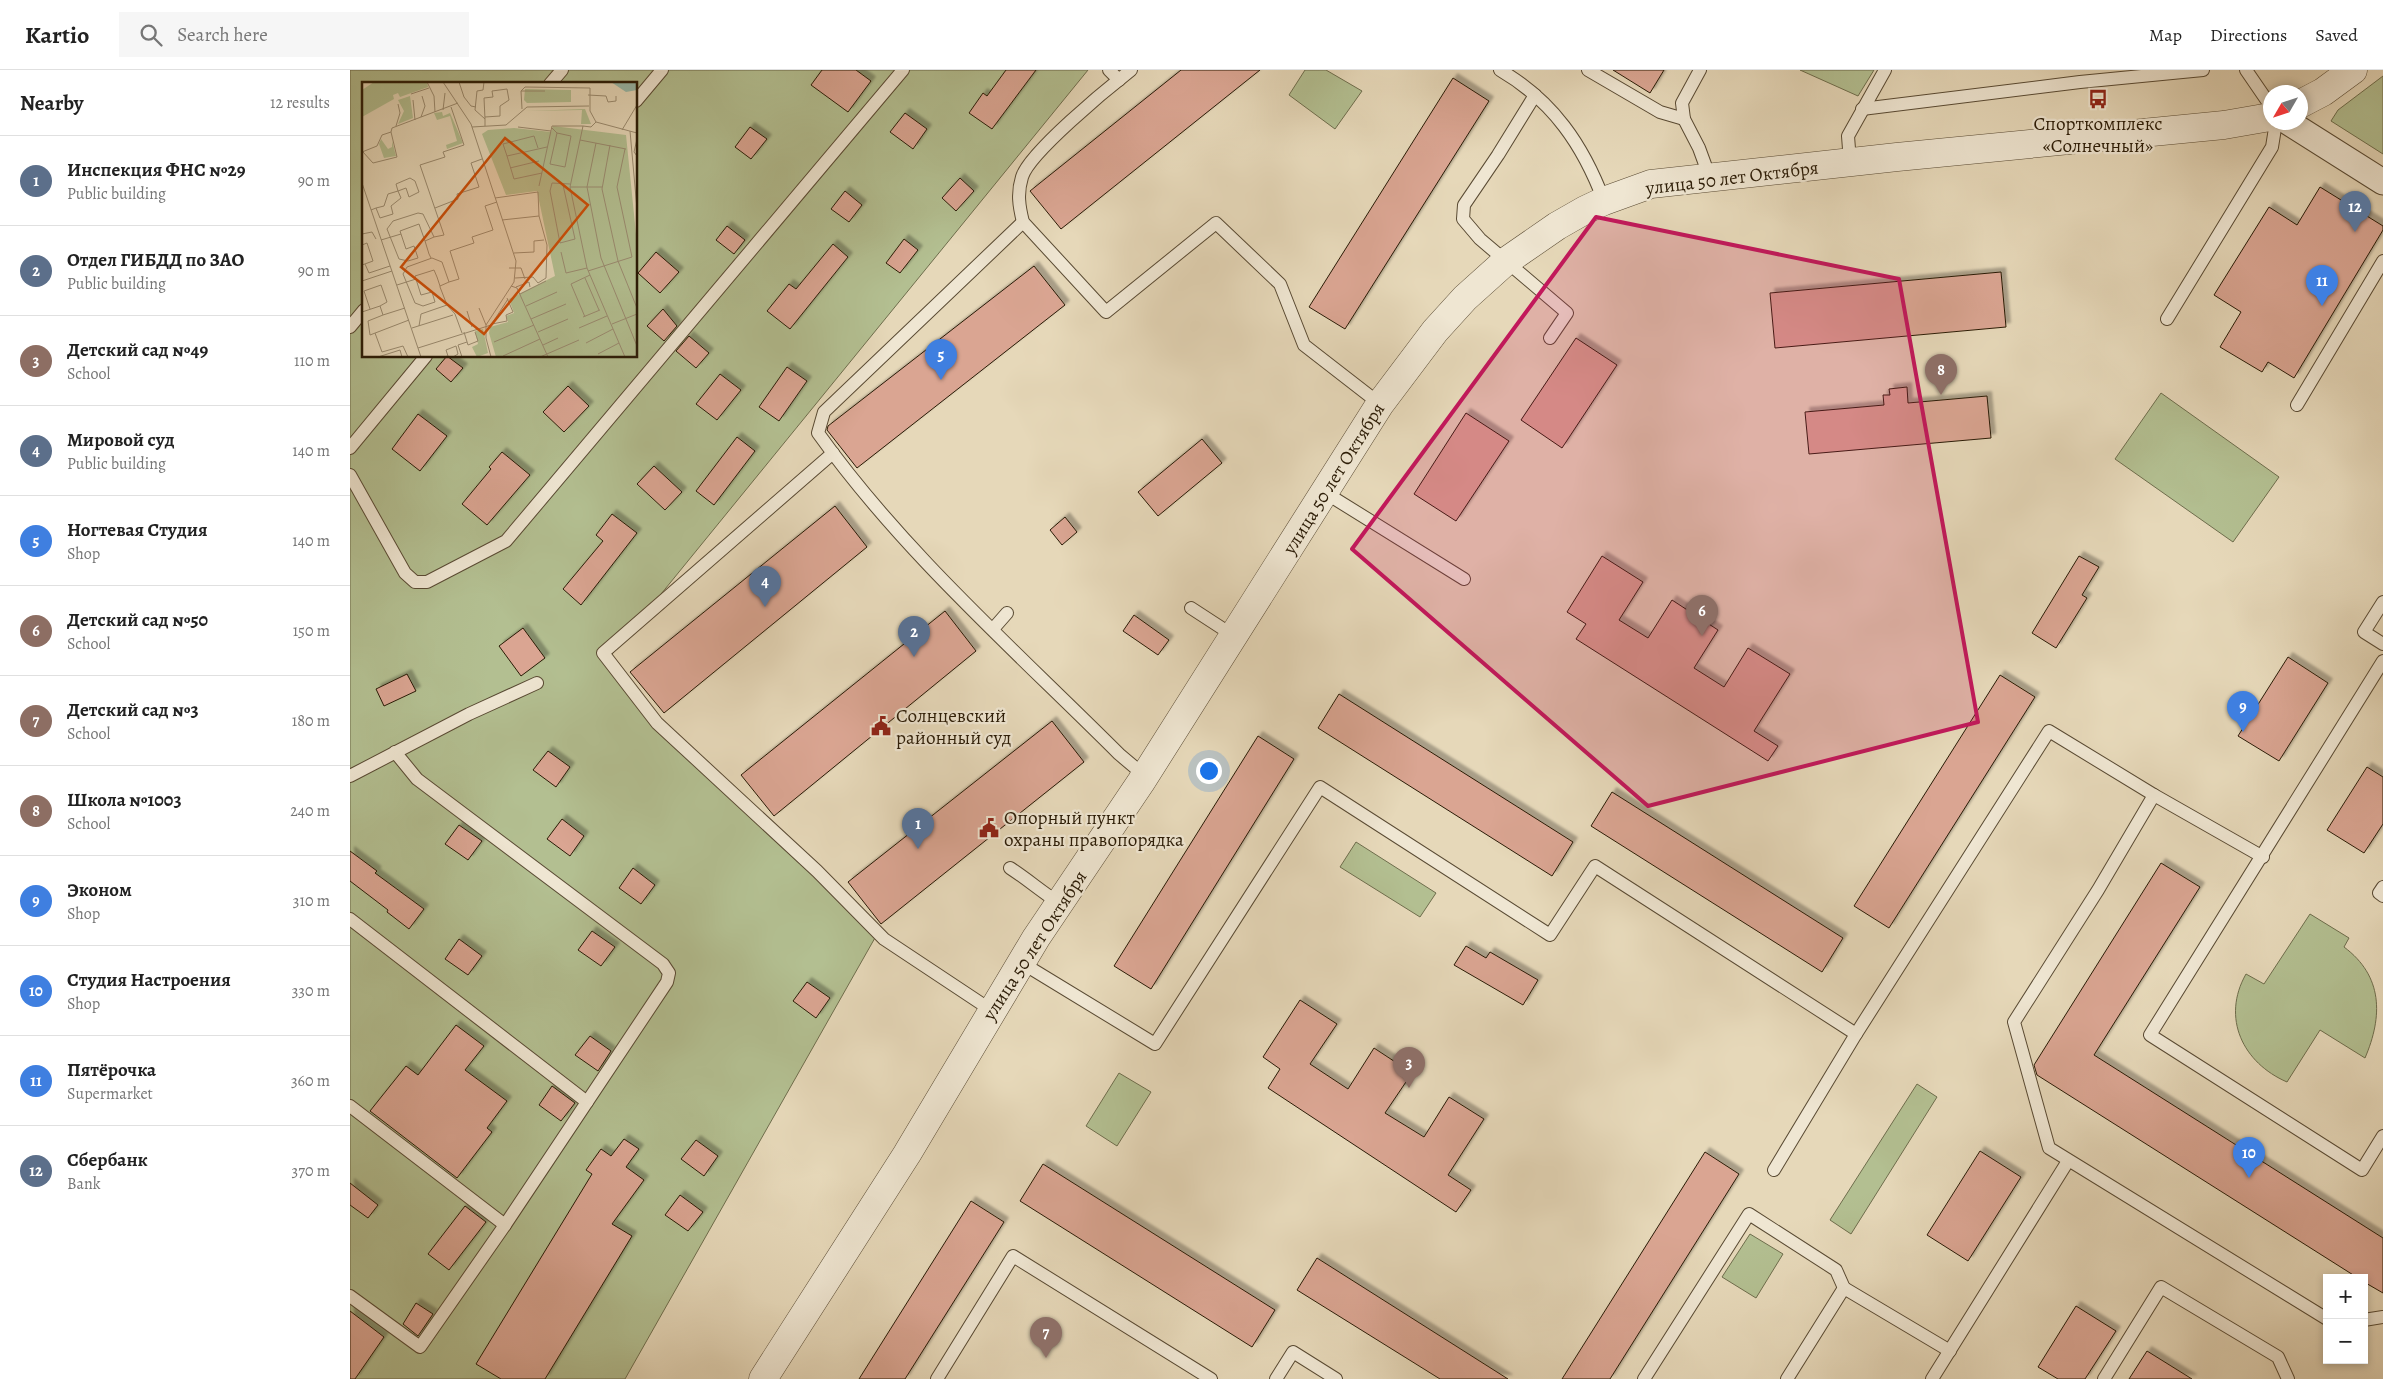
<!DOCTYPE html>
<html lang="en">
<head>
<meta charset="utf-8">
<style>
	body { margin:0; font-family:Alegreya,serif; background:#f6f6f6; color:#222 }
	.controls { position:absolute; right:15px; bottom:15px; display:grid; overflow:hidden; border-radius:0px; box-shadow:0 2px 8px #0003 }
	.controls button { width:45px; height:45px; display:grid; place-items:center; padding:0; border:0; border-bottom:1px solid #e0e0e0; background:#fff; color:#222; font:25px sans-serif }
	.compass { position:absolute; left:1913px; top:15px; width:45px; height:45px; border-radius:50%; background:#fff; box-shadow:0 2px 8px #0003; rotate:231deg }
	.you { position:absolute; left:858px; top:700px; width:18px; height:18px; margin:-12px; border:4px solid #fff; border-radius:50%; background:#1a73e8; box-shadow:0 0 0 8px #1a73e833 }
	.badge { display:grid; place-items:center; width:32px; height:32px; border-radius:50%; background:#0b8043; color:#fff; font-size:16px; font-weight:700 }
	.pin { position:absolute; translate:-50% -41px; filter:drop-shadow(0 1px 2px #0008) }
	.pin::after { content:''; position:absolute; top:26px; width:18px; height:15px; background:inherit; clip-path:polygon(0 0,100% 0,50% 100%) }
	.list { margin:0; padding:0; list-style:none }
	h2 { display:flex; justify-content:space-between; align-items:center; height:65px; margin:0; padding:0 20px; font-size:21px }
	h2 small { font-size:16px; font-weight:400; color:#767676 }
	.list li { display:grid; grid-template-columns:32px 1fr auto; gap:15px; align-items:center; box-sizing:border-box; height:90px; padding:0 20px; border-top:1px solid #e0e0e0 }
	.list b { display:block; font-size:19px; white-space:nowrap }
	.list p { margin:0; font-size:16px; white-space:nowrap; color:#767676 }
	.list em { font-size:16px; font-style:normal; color:#767676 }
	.icon { flex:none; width:28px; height:28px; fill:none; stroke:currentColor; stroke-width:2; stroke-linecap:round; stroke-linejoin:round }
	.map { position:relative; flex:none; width:2033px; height:1309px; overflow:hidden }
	header { display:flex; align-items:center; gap:30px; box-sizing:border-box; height:70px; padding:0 25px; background:#fff; border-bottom:1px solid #e0e0e0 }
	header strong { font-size:24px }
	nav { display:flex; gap:28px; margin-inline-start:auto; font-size:18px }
	.search { width:350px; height:45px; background:#f6f6f6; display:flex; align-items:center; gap:12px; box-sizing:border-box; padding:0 18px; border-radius:0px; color:#767676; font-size:19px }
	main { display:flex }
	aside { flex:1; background:#fff }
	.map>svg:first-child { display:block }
	.green { fill:#b3bf91; stroke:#6e6d4c; fill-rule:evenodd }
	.building { fill:#daa592; stroke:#2a1b06; filter:url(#shadow) }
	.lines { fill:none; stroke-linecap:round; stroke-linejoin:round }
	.service-casing { stroke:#594a33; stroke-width:14 }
	.minor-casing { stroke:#594a33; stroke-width:27 }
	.tertiary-casing { stroke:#594a33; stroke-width:29 }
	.service { stroke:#efe6d2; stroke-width:12 }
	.minor { stroke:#efe6d2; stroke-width:25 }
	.tertiary { stroke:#efe6d2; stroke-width:28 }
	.marked { fill:#c2185b; fill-opacity:0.2; stroke:#c2185b; stroke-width:4; stroke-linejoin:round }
	.labels { text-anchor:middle; stroke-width:4.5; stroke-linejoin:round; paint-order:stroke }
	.poi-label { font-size:19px; fill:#2a1b06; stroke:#efe6d2; text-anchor:start }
	.street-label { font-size:19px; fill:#2a1b06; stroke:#efe6d2 }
	.inset-road { fill:none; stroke:#9b8c71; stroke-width:1 }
	.view { fill:#cc500b; fill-opacity:0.15; stroke:#cc500b; stroke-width:2.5 }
	.inset-edge { fill:none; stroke:#2a1b06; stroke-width:2.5 }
</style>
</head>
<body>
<header>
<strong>Kartio</strong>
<div class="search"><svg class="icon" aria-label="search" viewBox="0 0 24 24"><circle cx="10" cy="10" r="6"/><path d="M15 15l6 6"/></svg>Search here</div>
<nav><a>Map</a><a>Directions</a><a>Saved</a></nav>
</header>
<main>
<aside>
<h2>Nearby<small>12 results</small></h2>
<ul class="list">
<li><span class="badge" style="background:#5c6f8a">1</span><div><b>Инспекция ФНС №29</b><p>Public building</p></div><em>90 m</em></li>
<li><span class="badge" style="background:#5c6f8a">2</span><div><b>Отдел ГИБДД по ЗАО</b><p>Public building</p></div><em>90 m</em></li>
<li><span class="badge" style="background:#8d6e63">3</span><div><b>Детский сад №49</b><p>School</p></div><em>110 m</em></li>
<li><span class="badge" style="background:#5c6f8a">4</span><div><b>Мировой суд</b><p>Public building</p></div><em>140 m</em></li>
<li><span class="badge" style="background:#3f7fe0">5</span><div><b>Ногтевая Студия</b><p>Shop</p></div><em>140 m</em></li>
<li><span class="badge" style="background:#8d6e63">6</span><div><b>Детский сад №50</b><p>School</p></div><em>150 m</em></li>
<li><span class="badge" style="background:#8d6e63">7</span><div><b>Детский сад №3</b><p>School</p></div><em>180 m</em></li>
<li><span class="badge" style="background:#8d6e63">8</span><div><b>Школа №1003</b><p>School</p></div><em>240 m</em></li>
<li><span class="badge" style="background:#3f7fe0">9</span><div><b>Эконом</b><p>Shop</p></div><em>310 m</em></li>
<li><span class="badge" style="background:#3f7fe0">10</span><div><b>Студия Настроения</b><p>Shop</p></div><em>330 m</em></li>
<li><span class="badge" style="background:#3f7fe0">11</span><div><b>Пятёрочка</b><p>Supermarket</p></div><em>360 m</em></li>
<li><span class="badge" style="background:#5c6f8a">12</span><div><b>Сбербанк</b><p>Bank</p></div><em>370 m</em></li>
</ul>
</aside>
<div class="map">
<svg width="2033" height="1309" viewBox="0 0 2033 1309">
	<defs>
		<filter id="shadow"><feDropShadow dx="4.5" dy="-4.5" stdDeviation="1" flood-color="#0004"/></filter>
	</defs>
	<rect width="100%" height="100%" fill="#e6d8b9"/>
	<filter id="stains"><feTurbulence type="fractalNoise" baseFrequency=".004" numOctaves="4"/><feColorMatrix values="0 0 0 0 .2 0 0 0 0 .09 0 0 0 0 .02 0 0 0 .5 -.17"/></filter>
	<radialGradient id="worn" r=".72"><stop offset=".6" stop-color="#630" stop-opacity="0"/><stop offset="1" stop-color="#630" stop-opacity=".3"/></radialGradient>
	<!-- green -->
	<g class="green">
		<path d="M0 0H738L254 594 530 859 275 1309H0ZM14 14H286V286H14Z"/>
		<path d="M955 0H976L1012 21 985 59 939 25Z"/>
		<path d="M1450 0H1524L1508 26Z"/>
		<path d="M2033 6V84L1981 51 1988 40Z"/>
		<path d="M1811 323 1929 407 1883 472 1765 389Z"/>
		<path d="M1006 772 1086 823 1070 847 990 797Z"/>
		<path d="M1960 844 1999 868 1994 877C2033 906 2033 946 2015 988L1970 960 1937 1012C1893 993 1871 948 1896 904L1914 914Z"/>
		<path d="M769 1003 801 1022 767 1076 736 1056Z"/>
		<path d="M1567 1014 1587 1027 1501 1164 1480 1150Z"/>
		<path d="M1400 1164 1433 1184 1406 1228 1372 1207Z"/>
	</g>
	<!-- building -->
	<g class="building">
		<path d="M472 0H506L521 11 498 42 461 15Z"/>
		<path d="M656 0H686L642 59 619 43 633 23 637 26Z"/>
		<path d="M831 0H910L711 159 680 121Z"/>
		<path d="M1263 0H1314L1300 23Z"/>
		<path d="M1103 8 1139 31 995 259 959 237Z"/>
		<path d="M555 43 577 59 563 79 540 62Z"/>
		<path d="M400 57 417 69 401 89 385 77Z"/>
		<path d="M610 108 624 121 606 141 592 128Z"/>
		<path d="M1970 117 2033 156V160L1944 308 1918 292 1912 302 1870 277 1891 242 1864 225 1919 137 1947 155Z"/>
		<path d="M495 121 512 135 499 152 481 139Z"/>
		<path d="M377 156 395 170 384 184 366 170Z"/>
		<path d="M554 169 568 180 550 203 536 193Z"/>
		<path d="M483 174 498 187 440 259 417 241 439 214 446 219Z"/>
		<path d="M306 182 329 202 310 223 288 203Z"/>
		<path d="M684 196 715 235 507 398 477 360 478 356Z"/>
		<path d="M1651 202 1656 257 1425 278 1420 223Z"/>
		<path d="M313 239 327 256 314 271 297 256Z"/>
		<path d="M339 266 359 283 346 298 326 281Z"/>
		<path d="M1226 268 1267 295 1212 378 1171 350Z"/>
		<path d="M97 286 113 298 101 312 86 299Z"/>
		<path d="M437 297 457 311 429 351 409 337Z"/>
		<path d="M370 304 391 320 367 350 346 334Z"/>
		<path d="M218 316 239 336 214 362 193 342Z"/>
		<path d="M1557 317 1558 333 1637 326 1641 368 1459 384 1455 342 1534 335 1533 325H1540L1539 319Z"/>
		<path d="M1116 343 1159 371 1106 451 1064 424Z"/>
		<path d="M68 344 97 366 70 401 42 379Z"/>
		<path d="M387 367 405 381 364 435 346 421Z"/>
		<path d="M852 369 872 393 808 446 788 422Z"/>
		<path d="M152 382 180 405 137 455 112 434 141 399 139 397Z"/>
		<path d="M304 396 332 422 315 440 287 414Z"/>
		<path d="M485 436 517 477 314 643 280 602Z"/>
		<path d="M262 444 287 463 231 535 213 519 253 471 246 465Z"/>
		<path d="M715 447 727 462 712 475 700 460Z"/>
		<path d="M1252 486 1293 512 1269 550 1298 568 1322 530 1368 560 1344 598 1374 617 1398 578 1440 604 1404 661 1428 676 1418 691 1226 569 1236 554 1217 542Z"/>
		<path d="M1729 486 1749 497 1732 525 1737 528 1706 578 1682 563Z"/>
		<path d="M595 541 626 581 424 746 391 705Z"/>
		<path d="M784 545 819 570 808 585 773 561Z"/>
		<path d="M173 558 195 588 171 606 149 576Z"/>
		<path d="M1938 587 1978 613 1929 691 1888 666Z"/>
		<path d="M57 604 66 621 34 636 26 619Z"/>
		<path d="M1650 605 1685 627 1539 858 1504 836Z"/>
		<path d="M989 624 1223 772 1202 806 968 658Z"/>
		<path d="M702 651 734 692 531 854 498 812Z"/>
		<path d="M908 666 944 689 801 919 764 896Z"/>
		<path d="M198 681 220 697 206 717 183 700Z"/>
		<path d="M2017 697 2033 707V754L2014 783 1977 760Z"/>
		<path d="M1262 722 1493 868 1472 902 1241 756Z"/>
		<path d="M212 749 234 766 220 786 197 769Z"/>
		<path d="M109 755 132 771 118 790 95 774Z"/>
		<path d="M0 781 27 801 25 803 74 839 59 859 37 842 38 840 0 811Z"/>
		<path d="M1811 793 1850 817 1744 985 2033 1168V1223L2014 1212V1208H2008L1687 1005 1684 995Z"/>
		<path d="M283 798 305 815 291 834 269 818Z"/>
		<path d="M242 861 265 877 251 896 228 880Z"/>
		<path d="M109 869 132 886 118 905 95 889Z"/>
		<path d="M1116 876 1136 888 1140 882 1188 910 1173 935 1104 895Z"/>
		<path d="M457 912 480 928 466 948 443 931Z"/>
		<path d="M950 930 987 954 960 994 998 1019 1024 978 1062 1003 1035 1043 1074 1067 1099 1027 1134 1049 1098 1105 1121 1120 1106 1142 918 1018 930 999 913 987Z"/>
		<path d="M106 955 134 976 115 1000 157 1031 137 1058 142 1062 107 1108 20 1041 56 996 68 1005Z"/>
		<path d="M240 966 261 981 248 1001 225 985Z"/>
		<path d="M202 1016 225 1033 211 1051 189 1035Z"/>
		<path d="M274 1069 289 1079 276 1097 294 1110 262 1154 282 1166 195 1309H151L126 1294 242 1104 236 1100 251 1079 261 1086Z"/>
		<path d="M346 1070 368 1086 354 1106 331 1089Z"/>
		<path d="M1630 1081 1671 1107 1618 1191 1577 1165Z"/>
		<path d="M1355 1082 1389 1104 1260 1309H1212Z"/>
		<path d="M693 1094 925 1240 902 1277 670 1131Z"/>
		<path d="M0 1113 28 1135 18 1148 0 1135Z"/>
		<path d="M330 1125 353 1142 338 1161 315 1145Z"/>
		<path d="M621 1131 654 1152 555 1309H509Z"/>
		<path d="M115 1136 136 1152 99 1200 78 1184Z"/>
		<path d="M967 1188 1158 1309H1090L947 1220Z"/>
		<path d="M66 1233 83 1244 68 1266 53 1254Z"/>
		<path d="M1726 1236 1766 1261 1735 1309H1708L1688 1297Z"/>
		<path d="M0 1241 34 1267 5 1309H0Z"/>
		<path d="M1797 1281 1842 1309H1779Z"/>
	</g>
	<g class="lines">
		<defs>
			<g id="service">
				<path d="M759 0 769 10"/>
				<path d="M781 0C758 18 679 83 672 107 667 123 669 136 673 152L756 242 866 153 930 214 954 275 1030 334"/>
				<path d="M1150 0C1203 31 1233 75 1254 131"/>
				<path d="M1238 0 1310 42 1334 49"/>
				<path d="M1350 0 1332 33 1334 49 1349 78 1360 108"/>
				<path d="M1896 0 1920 35"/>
				<path d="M200 14 212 0"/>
				<path d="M1185 25 1148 85 1114 135 1113 149 1130 169 1217 243 1200 268"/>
				<path d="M286 31 312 0"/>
				<path d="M1512 39 1730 12 1853 0"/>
				<path d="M1500 92 1498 66 1535 0"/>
				<path d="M673 152 474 342 468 363C553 482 666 581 769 684L795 706"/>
				<path d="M1817 249 1922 77 1926 52"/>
				<path d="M0 257 14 240"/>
				<path d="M1947 335 2033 191"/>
				<path d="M0 378 76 286"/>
				<path d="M483 383 253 583 307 653 467 801 534 869 641 940"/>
				<path d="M0 405 55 503 65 512H77L156 471 553 0"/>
				<path d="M974 422 1114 509"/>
				<path d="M2033 532 2014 562 2033 574"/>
				<path d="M841 538 884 566"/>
				<path d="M643 559 657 543"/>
				<path d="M2033 591 1800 965 2012 1100 2033 1066"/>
				<path d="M0 706 119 644 187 613"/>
				<path d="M1913 787 1804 725 1748 820 1664 952 1699 1078 1977 1249"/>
				<path d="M660 798C677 809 692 822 709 833"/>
				<path d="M2033 817 2029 823 2033 826"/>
				<path d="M0 849 237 1032"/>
				<path d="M672 893 805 974 970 717 1200 865 1245 796 1506 964 1699 661 1804 725"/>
				<path d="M0 1036 155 1155 317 912 319 903 313 894 67 709 45 682"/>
				<path d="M1424 1100 1506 964"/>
				<path d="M0 1226 70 1277 155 1155"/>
				<path d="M2014 1250 2033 1247"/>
				<path d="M587 1309 663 1186 861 1309"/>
				<path d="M926 1309 943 1282 986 1309"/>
				<path d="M1294 1309 1399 1144 1486 1200 1494 1218"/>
				<path d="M1437 1309 1494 1218 1600 1281"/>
				<path d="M1582 1309 1718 1091"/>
				<path d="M1754 1309 1811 1217 1928 1287 1938 1309"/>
			</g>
			<path id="minor" d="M1938 52 2033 112"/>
			<g id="tertiary">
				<path d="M1950 34 1973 22 2003 0"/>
				<path d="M413 1309 557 1084 686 868 791 712 1030 334 1085 261 1115 228 1155 192 1207 156 1235 140 1254 131 1301 114 1547 87 1874 55 1920 47"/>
			</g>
		</defs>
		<!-- service casing -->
		<use href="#service" class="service-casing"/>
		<!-- minor casing -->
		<use href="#minor" class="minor-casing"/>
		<!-- tertiary casing -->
		<use href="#tertiary" class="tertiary-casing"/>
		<!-- service -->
		<use href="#service" class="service"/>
		<!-- minor -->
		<use href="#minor" class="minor"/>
		<!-- tertiary -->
		<use href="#tertiary" class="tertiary"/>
	</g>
	<!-- marked area -->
	<path class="marked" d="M1246 147 1549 209 1628 652 1298 736 1002 479Z"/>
	<!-- icons -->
	<defs>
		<symbol id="bus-bare" viewBox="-9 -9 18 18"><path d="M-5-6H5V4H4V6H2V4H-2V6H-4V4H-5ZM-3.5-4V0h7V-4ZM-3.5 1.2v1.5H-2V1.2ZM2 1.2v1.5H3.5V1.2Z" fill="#8f2418" stroke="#efe6d2" stroke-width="2.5" paint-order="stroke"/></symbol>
		<symbol id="civic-bare" viewBox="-9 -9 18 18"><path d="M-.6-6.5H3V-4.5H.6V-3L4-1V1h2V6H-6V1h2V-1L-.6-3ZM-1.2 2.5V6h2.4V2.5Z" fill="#8f2418" stroke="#efe6d2" stroke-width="2.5" paint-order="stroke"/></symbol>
	</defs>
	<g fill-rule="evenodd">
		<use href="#bus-bare" x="1734" y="15" width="28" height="28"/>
		<use href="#civic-bare" x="517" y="642" width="28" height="28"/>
		<use href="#civic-bare" x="625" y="744" width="28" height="28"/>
	</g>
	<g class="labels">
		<!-- poi labels -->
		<g class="poi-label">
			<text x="1748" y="60" text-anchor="middle">Спорткомплекс<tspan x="1748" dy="22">«Солнечный»</tspan></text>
			<text x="546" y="652">Солнцевский<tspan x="546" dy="22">районный суд</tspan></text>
			<text x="654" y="754">Опорный пункт<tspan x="654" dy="22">охраны правопорядка</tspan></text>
		</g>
		<!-- street labels -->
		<g class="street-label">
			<text transform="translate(1382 107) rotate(-7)" y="7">улица 50 лет Октября</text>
			<text transform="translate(983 408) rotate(-58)" y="7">улица 50 лет Октября</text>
			<text transform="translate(684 875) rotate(-57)" y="7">улица 50 лет Октября</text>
		</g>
	</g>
	<!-- overview -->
	<g transform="translate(12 12)">
		<rect width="275" height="275" fill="#e6d8b9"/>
		<path d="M12 0H65L66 5 38 15 36 11 31 13 32 17 0 35V8ZM163 7 209 8V20L165 21 162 18ZM48 14 51 36 36 42 42 29 36 18ZM223 27 229 42H219L220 28 163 29ZM80 30 81 34 88 31 101 61 85 67 84 63 95 59 88 34 75 38 72 31ZM191 44 264 53 275 162V275H134L127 251 128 245 146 240 144 234 152 231 147 217 193 194 175 109 144 113 120 52 126 48 152 46 189 50ZM19 57 26 67 30 65V59L34 74 22 76 17 62ZM121 247 126 271 115 275 110 265 116 262 113 249Z" fill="#b3bf91"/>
		<path d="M249 0H275V8L264 10Z" fill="#97baab"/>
		<path class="inset-road" d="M65 0 72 14 73 30M81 0 109 42 154 179 152 200 124 243V256L129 275M97 0 102 15 109 24 114 25M122 0 121 8 115 9 113 28 123 37V44M159 9H183M49 12 67 6M226 13 244 14 246 20 254 19V14M51 18 53 38M160 27 159 9 163 5 228 6V29L234 40 275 51M81 28 83 11M59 35 63 24 60 14M123 37 122 16 131 15 130 9 145 7 147 18 138 24V34L123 35M234 40 229 45 221 44 208 105 225 186 263 275M34 44 38 31 36 22M110 45 144 43 165 25 227 24M156 45 189 49M190 46 195 51 209 54 203 85 188 82 195 51M260 48 275 23M268 49 275 127M275 57 272 70 275 74M218 58 264 67M234 61 225 105 239 176 275 264M248 63 240 107 256 179 275 226M263 67 255 105 270 175M0 70 15 64 20 53 29 50 30 46 96 21M1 70 11 81 35 75 29 50M145 74 141 62 172 54 176 66M148 86 177 79M180 91 152 97 145 74 185 65M0 101 59 275M201 103 213 157 198 161 188 109 190 101 208 102M177 104 190 44H221M208 105H240M133 116 176 110 177 134 185 163 184 196 176 201 171 195 153 196M73 126 96 117 95 112 117 105 109 81 120 77M9 128 14 126 18 136 31 132 29 124 39 116 36 109 34 102 48 96 53 99 57 110 47 115 44 106 36 109 26 112 22 124 14 126M140 138 177 134M0 152 10 150 14 157M72 155 82 153 58 83 83 75 81 70 102 63 89 25M19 158 39 152M63 159 72 155 61 132 56 131 31 139 25 147 37 177 46 179 56 176 52 164 44 167 38 149 57 142 63 159 67 172 69 176M0 163 5 161 11 179 0 183M199 170 204 191 225 186M152 171 172 170V159L182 158M3 182 7 191 28 184M147 186H159L163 197M226 189 270 175M223 196 237 228M0 199 30 189M87 200 97 197 88 169 112 161 110 155 131 148 123 124 135 120M35 203 54 197M78 204 87 200 80 180 70 176 45 185 41 192 53 221 61 224 73 220 70 210 59 213 53 194 72 188 75 195 78 204V205L85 223 93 232 100 251M149 204 155 206 186 275M154 205 167 200 168 205M158 212 184 199M164 224 195 210M117 226 124 243M8 227 2 209 19 203 25 220 18 224M105 229 110 245M0 230 18 224 21 233 43 226M21 233 6 239 8 253 47 238M221 235 238 228M223 235 209 202 228 193M169 237 204 222M130 242 145 239 144 233 151 230 145 216M250 242 275 232M57 244 59 232 85 223M50 246 91 233M217 246 245 234M102 250 106 263 116 259 113 250M176 250 206 237M13 251 20 270 41 264 46 275M132 260 172 243M224 261 251 247M181 263 196 256M56 266 129 243 146 217M236 272 257 261M141 274 178 257M16 275 38 268 40 275M82 275 86 274 84 268 94 264 96 272 91 275M100 275 96 263 105 260M178 275 217 258"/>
		<path class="view" d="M143 56 226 123 122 252 39 185Z"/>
		<rect width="275" height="275" class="inset-edge"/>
	</g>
	<rect width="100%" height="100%" filter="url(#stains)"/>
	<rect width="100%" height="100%" fill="url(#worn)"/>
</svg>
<div class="controls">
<button>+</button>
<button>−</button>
</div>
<svg class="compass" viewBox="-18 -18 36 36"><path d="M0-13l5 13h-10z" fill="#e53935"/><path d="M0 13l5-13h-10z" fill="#767676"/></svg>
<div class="you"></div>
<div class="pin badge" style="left:568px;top:779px;background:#5c6f8a">1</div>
<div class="pin badge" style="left:564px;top:587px;background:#5c6f8a">2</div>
<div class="pin badge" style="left:1059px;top:1018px;background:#8d6e63">3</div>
<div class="pin badge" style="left:415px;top:537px;background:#5c6f8a">4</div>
<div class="pin badge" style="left:591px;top:310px;background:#3f7fe0">5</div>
<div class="pin badge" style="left:1352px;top:566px;background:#8d6e63">6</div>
<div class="pin badge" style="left:696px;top:1288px;background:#8d6e63">7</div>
<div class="pin badge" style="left:1591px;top:325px;background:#8d6e63">8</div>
<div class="pin badge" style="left:1893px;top:662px;background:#3f7fe0">9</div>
<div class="pin badge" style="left:1899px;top:1108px;background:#3f7fe0">10</div>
<div class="pin badge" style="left:1972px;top:236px;background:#3f7fe0">11</div>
<div class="pin badge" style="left:2005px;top:162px;background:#5c6f8a">12</div>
</div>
</main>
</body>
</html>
